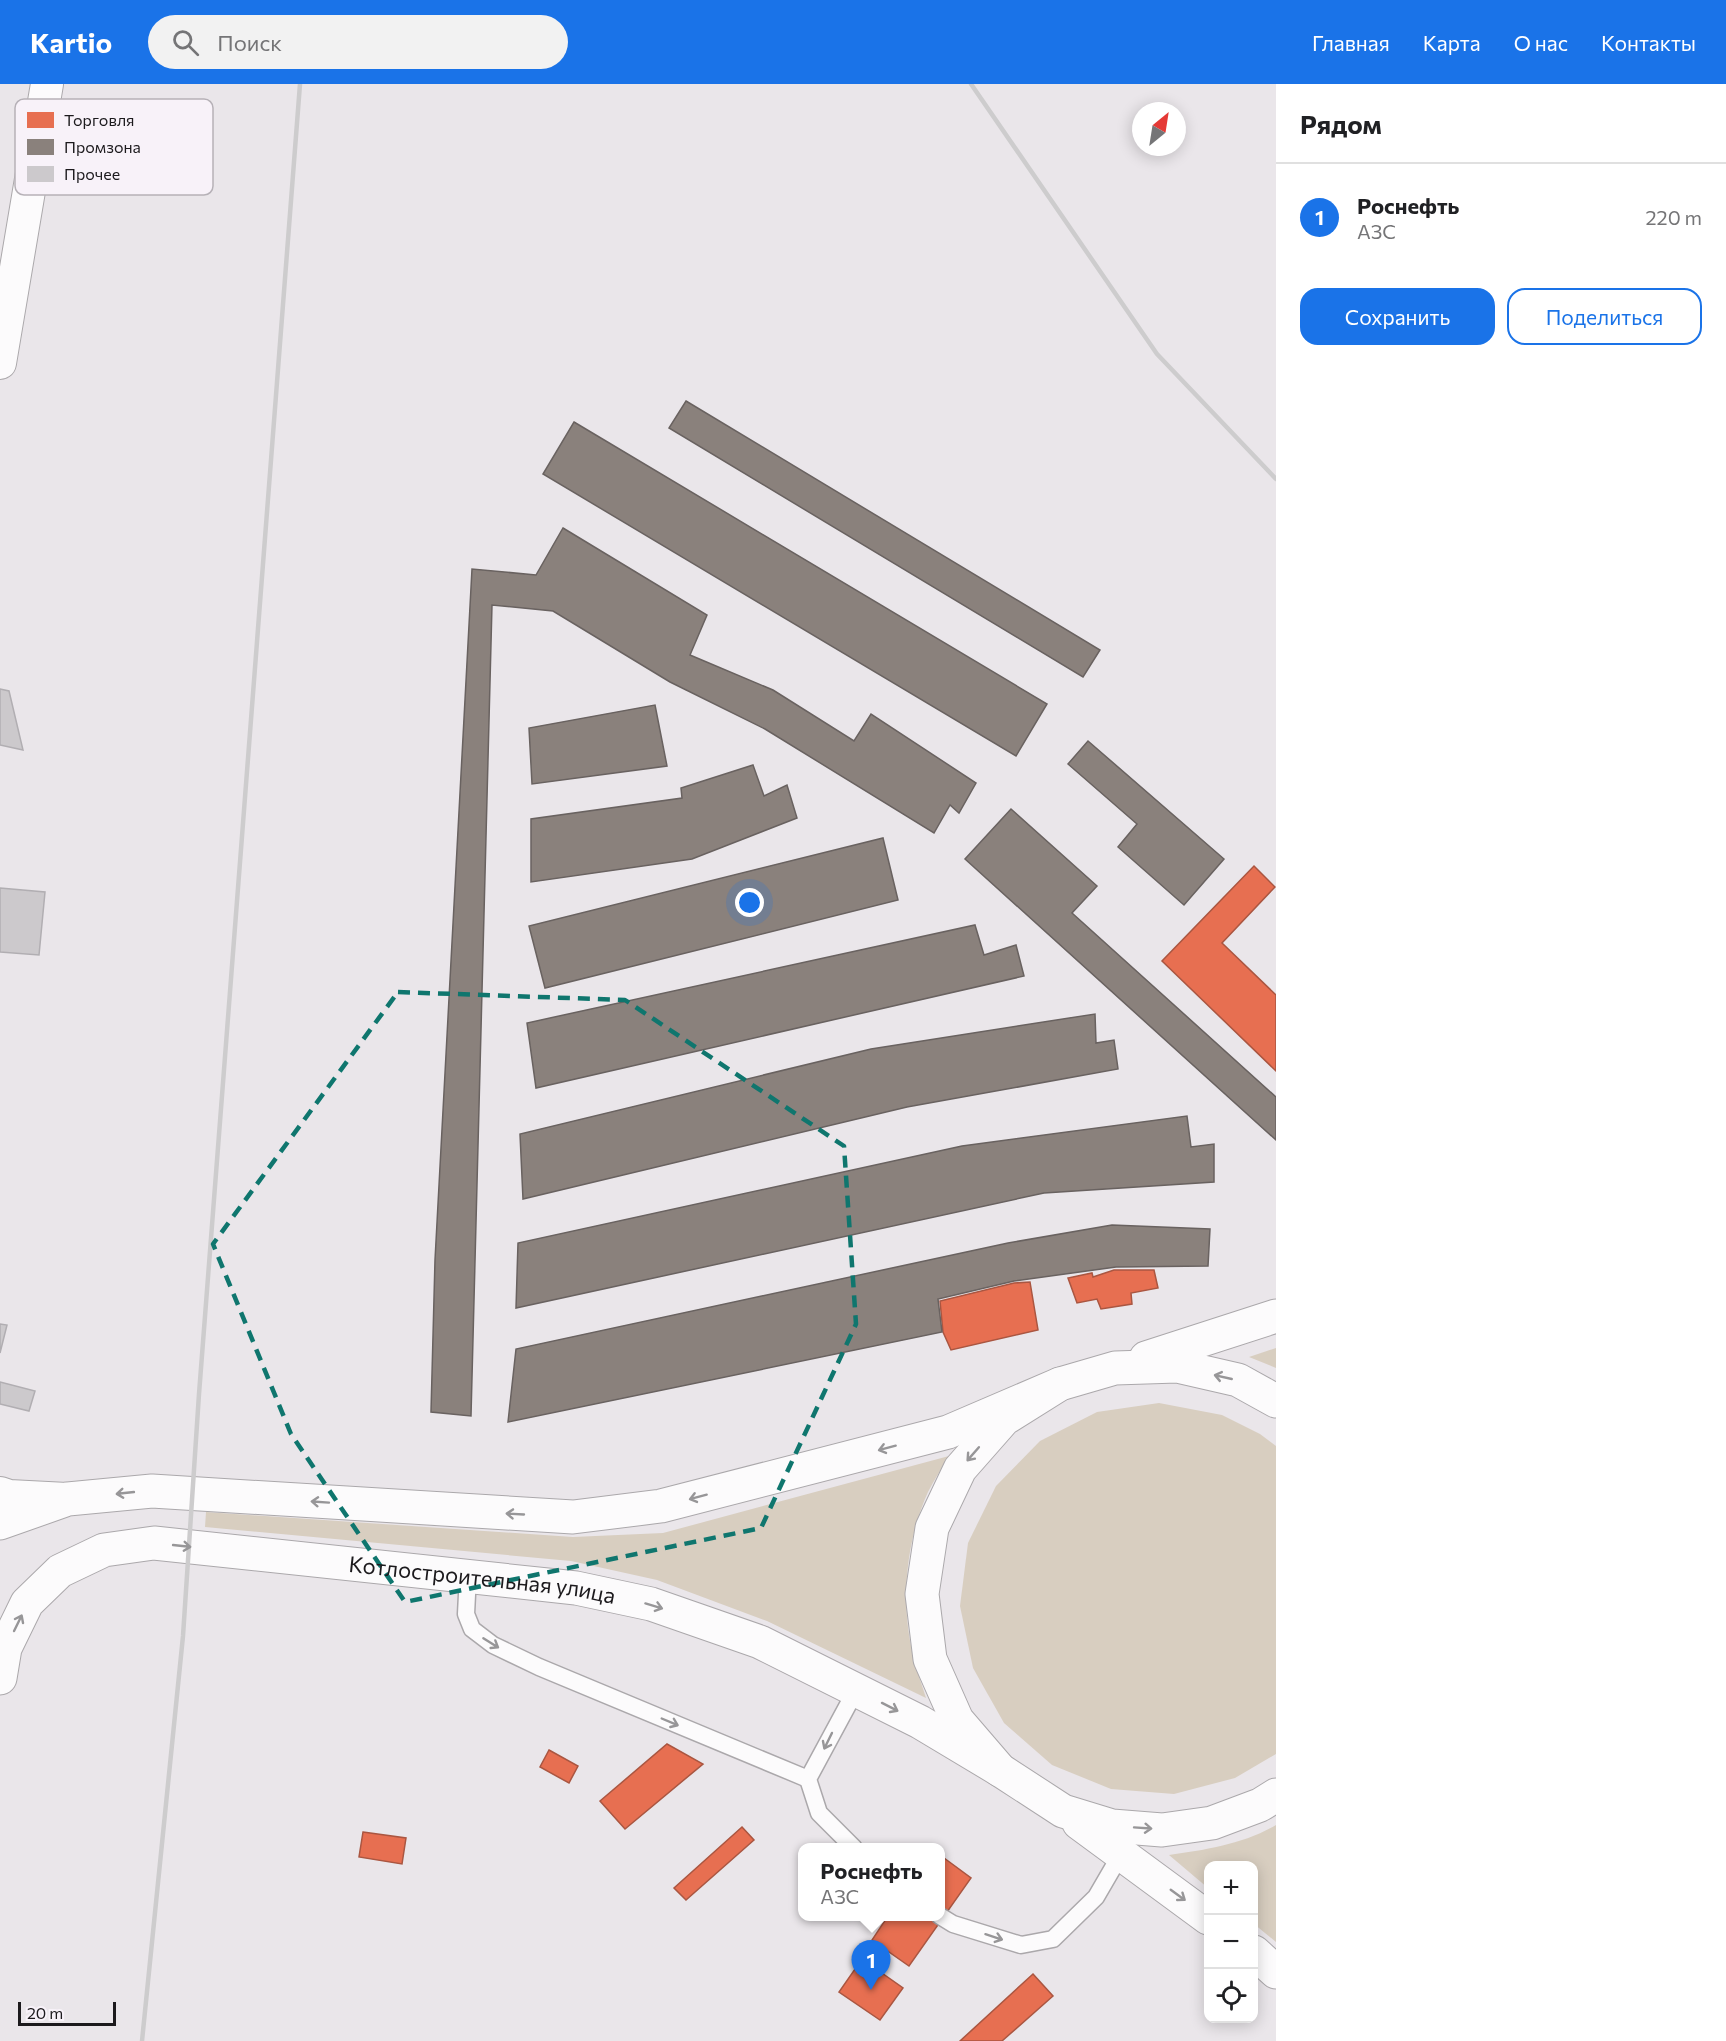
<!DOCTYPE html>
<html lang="ru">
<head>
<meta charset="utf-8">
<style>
	body { margin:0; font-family:Commissioner,sans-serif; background:#f2f2f2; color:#202124 }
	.controls { position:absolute; right:18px; bottom:18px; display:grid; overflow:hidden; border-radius:12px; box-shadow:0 3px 15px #0003 }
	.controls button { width:54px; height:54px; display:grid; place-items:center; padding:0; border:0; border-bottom:2px solid #e0e0e0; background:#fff; color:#202124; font:30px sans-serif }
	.compass { position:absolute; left:1132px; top:18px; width:54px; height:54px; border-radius:50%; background:#fff; box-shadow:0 3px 15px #0003; rotate:30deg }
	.scale { position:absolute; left:18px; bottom:15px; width:98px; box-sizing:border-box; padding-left:6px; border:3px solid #1c1a1d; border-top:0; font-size:16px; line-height:21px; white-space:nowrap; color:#1c1a1d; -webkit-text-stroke:4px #f8f2f9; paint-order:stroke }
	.you { position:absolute; left:750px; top:819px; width:21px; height:21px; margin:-15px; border:4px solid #fff; border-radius:50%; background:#1a73e8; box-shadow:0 0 0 9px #1a73e833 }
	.badge { display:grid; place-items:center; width:39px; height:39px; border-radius:50%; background:#1a73e8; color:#fff; font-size:20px; font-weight:700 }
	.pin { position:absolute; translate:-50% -50px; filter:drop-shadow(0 2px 3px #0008) }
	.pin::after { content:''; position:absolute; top:32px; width:21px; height:18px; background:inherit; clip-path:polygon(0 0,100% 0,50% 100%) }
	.popup { position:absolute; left:798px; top:1759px; width:147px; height:78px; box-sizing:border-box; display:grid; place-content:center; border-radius:12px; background:#fff; filter:drop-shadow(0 2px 4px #0005); font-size:20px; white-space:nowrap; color:#757577 }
	.popup b { font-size:22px; color:#202124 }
	.popup::after { content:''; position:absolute; left:50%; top:100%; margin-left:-12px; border:12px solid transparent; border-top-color:#fff }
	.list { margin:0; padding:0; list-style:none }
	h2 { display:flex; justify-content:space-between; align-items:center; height:78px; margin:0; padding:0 24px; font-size:26px }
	h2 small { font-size:20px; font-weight:400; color:#757577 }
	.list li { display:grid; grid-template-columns:39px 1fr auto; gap:18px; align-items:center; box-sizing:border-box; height:108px; padding:0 24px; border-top:2px solid #e0e0e0 }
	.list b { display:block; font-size:22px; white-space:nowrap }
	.list p { margin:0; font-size:20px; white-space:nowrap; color:#757577 }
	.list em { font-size:20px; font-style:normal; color:#757577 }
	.actions { display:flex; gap:12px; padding:18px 24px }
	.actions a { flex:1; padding:14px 0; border:2px solid #1a73e8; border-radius:18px; text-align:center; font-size:21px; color:#1a73e8 }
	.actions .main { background:#1a73e8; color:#fff }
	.icon { flex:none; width:33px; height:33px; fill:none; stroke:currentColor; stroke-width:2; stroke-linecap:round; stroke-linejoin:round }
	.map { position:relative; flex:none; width:1276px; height:1957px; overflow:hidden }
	header { display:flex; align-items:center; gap:36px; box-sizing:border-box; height:84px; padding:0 30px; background:#1a73e8; color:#fff }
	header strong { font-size:28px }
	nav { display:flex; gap:33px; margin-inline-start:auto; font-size:21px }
	.search { width:420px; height:54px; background:#f2f2f2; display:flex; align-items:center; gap:15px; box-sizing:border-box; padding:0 21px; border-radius:33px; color:#757577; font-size:22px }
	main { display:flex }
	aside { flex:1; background:#fff }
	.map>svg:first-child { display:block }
	.green { fill:#d8cec0 }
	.shops { fill:#e76f51; stroke:#aa5641; stroke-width:1.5 }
	.industry { fill:#8a817c; stroke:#696260; stroke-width:1.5 }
	.building { fill:#ccc9cc; stroke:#b1aeb2; stroke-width:1.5 }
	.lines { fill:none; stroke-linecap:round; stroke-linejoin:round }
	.lane-casing { stroke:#aba8ab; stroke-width:19 }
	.street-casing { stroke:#aba8ab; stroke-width:34 }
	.secondary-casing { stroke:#aba8ab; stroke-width:35 }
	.lane { stroke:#fcfbfc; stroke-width:16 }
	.street { stroke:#fcfbfc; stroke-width:32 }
	.secondary { stroke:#fcfbfc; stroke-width:33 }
	.rail { stroke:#cdcccd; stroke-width:4.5 }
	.oneway { stroke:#979698 }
	.marked { fill:none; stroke:#0f766e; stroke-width:4.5; stroke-dasharray:12 8; stroke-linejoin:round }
	.labels { text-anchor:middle; stroke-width:6; stroke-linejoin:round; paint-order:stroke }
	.street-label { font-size:22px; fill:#1c1a1d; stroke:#f8f2f9 }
	.key { fill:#f8f2f9; stroke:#b6b1b7; stroke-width:1.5 }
	.key-label { font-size:16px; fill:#1c1a1d }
</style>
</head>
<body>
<header>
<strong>Kartio</strong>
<div class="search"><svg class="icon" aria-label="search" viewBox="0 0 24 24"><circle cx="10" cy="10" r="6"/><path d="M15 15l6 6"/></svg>Поиск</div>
<nav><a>Главная</a><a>Карта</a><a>О нас</a><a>Контакты</a></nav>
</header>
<main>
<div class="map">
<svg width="1276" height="1957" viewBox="0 0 1276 1957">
	<rect width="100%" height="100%" fill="#eae6ea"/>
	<!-- green -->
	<g class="green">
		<path d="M1276 1264V1284L1249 1273Z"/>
		<path d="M1159 1319 1222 1331 1260 1350 1276 1362V1670L1235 1694 1174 1710 1111 1705 1052 1681 1004 1639 973 1584 960 1522 968 1459 996 1402 1040 1357 1097 1328Z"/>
		<path d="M949 1372C942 1384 934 1396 928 1408 905 1459 900 1521 914 1575 917 1588 922 1601 926 1614L767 1537 657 1496 571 1477 205 1443 206 1428 573 1453 663 1449Z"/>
		<path d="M1276 1741V1858L1254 1840V1782H1208V1804L1169 1771C1205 1766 1244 1760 1276 1741Z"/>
	</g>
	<!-- shops -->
	<g class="shops">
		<path d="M1254 782 1275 803 1222 859 1276 911V987L1162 877Z"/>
		<path d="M1114 1186H1154L1158 1204 1131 1209 1132 1220 1101 1225 1097 1215 1077 1219 1068 1194 1092 1189 1093 1193Z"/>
		<path d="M1030 1198 1038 1246 951 1266 943 1248 940 1217 1014 1199Z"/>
		<path d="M667 1660 703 1680 625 1745 600 1717Z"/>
		<path d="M549 1666 578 1682 569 1699 540 1683Z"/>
		<path d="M742 1743 754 1756 686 1816 674 1804Z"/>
		<path d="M363 1748 406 1754 402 1780 359 1773Z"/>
		<path d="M940 1771 971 1794 909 1882 872 1856 888 1832H940Z"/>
		<path d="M862 1875 903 1904 880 1936 839 1908Z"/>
		<path d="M1033 1890 1053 1912 1002 1957H960Z"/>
	</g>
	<!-- industry -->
	<g class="industry">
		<path d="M686 317 1100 566 1083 593 669 344Z"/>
		<path d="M574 338 1047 620 1016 672 543 390Z"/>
		<path d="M563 444 707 531 690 571 773 606 854 657 871 630 976 699 959 729 950 721 934 749 765 645 670 598 553 527 492 521 471 1332 431 1328 435 1176 472 485 536 491Z"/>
		<path d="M655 621 667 682 532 700 529 644Z"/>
		<path d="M1088 657 1224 775 1184 821 1118 763 1137 740 1068 680Z"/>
		<path d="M753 681 764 712 787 701 797 734 692 775 531 798V735L682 714 681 704Z"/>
		<path d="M1011 725 1097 802 1072 829 1276 1013V1056L965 775Z"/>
		<path d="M883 754 898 816 545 904 529 842Z"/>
		<path d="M975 841 984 871 1016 861 1024 892 536 1004 527 939Z"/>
		<path d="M1095 930 1096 959 1114 956 1118 985 907 1023 523 1115 520 1050 871 965Z"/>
		<path d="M1187 1032 1191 1063 1214 1060V1098L1044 1109 516 1224 518 1159 962 1062Z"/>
		<path d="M1112 1141 1210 1145 1208 1182 1116 1183 1014 1197 938 1215 942 1248 508 1338 516 1265 1008 1159Z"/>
	</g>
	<!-- building -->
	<g class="building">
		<path d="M0 605 9 607 23 666 0 661Z"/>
		<path d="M0 804 45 808 39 871 0 868Z"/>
		<path d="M0 1240 7 1241 0 1269Z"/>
		<path d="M0 1298 35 1307 29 1327 0 1320Z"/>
	</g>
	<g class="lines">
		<defs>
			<g id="lane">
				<path d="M468 1491 466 1530 472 1545 493 1561 539 1583 808 1695"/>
				<path d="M854 1764 819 1729 808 1695 856 1606"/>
				<path d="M940 1832 953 1840 1021 1861 1053 1855 1096 1813 1121 1770"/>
			</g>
			<g id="street">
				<path d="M0 279 47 0"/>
				<path d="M0 1409 9 1412 67 1415"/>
			</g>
			<g id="secondary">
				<path d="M1146 1274 1276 1232"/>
				<path d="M1276 1317 1238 1296 1177 1282 1115 1284 1060 1300 1004 1335 960 1385 932 1444 922 1510 930 1575 957 1636 1000 1686 1063 1727 1112 1742 1162 1746 1212 1739 1260 1721 1276 1711"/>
				<path d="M0 1439 68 1415 152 1407 573 1433 661 1422 948 1348 1060 1300"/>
				<path id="s1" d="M0 1594 5 1564 27 1519 60 1487 104 1466 154 1459 576 1504 651 1520 760 1558 920 1638 1000 1686"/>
				<path d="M1079 1739 1208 1834"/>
				<path d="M1254 1868 1276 1888"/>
			</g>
		</defs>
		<!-- lane casing -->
		<use href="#lane" class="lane-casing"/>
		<!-- street casing -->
		<use href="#street" class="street-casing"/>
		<!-- secondary casing -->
		<use href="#secondary" class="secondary-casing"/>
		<!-- lane -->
		<use href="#lane" class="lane"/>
		<!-- street -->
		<use href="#street" class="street"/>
		<!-- secondary -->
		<use href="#secondary" class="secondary"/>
		<!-- rail -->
		<g class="rail">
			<path d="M971 0 1157 270 1276 395"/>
			<path d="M142 1957 183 1552 199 1310 300 0"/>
		</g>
	</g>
	<!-- one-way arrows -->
	<defs><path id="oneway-shaft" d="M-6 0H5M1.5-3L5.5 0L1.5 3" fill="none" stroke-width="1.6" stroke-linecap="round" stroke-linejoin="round" transform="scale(1.5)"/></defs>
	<g class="oneway">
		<use href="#oneway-shaft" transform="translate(1223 1293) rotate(-167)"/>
		<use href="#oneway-shaft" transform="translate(887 1364) rotate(165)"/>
		<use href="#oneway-shaft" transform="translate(973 1370) rotate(131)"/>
		<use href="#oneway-shaft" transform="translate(125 1409) rotate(174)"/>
		<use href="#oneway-shaft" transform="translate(698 1413) rotate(165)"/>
		<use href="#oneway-shaft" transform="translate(320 1418) rotate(-176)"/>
		<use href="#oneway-shaft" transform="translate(515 1430) rotate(-177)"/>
		<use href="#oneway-shaft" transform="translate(182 1462) rotate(6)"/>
		<use href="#oneway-shaft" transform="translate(654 1522) rotate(17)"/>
		<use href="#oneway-shaft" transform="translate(18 1539) rotate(-64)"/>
		<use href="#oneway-shaft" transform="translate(491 1559) rotate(32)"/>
		<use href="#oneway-shaft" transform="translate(890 1623) rotate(27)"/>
		<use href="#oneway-shaft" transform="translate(670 1638) rotate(23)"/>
		<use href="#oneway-shaft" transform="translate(828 1657) rotate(116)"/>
		<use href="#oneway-shaft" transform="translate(1143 1744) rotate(4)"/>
		<use href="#oneway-shaft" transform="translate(1178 1811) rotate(36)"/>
		<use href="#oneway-shaft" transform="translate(994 1853) rotate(18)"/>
	</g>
	<!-- marked area -->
	<path class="marked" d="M398 908 625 916 844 1062 856 1240 761 1444 405 1518 291 1350 213 1160Z"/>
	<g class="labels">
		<!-- street labels -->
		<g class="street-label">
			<text dy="8" stroke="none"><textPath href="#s1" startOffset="556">Котлостроительная улица</textPath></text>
		</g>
	</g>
	<!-- legend -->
	<rect x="15" y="15" width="198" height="96" rx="9" class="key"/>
	<rect x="27" y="28" width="27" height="16" fill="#e76f51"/>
	<rect x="27" y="55" width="27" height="16" fill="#8a817c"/>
	<rect x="27" y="82" width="27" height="16" fill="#ccc9cc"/>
	<g class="key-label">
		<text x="64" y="42">Торговля</text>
		<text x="64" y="69">Промзона</text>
		<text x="64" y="96">Прочее</text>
	</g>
</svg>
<div class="controls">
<button>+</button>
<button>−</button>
<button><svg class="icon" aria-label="locate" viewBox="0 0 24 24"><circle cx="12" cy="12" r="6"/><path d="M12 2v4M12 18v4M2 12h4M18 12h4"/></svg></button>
</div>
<svg class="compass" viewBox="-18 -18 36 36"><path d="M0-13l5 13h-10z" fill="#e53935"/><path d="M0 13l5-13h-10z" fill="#757577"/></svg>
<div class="scale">20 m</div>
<div class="you"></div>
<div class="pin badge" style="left:871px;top:1906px">1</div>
<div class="popup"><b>Роснефть</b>АЗС</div>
</div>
<aside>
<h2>Рядом<small></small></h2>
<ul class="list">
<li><span class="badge">1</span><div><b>Роснефть</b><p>АЗС</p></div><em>220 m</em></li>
</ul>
<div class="actions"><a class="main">Сохранить</a><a>Поделиться</a></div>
</aside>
</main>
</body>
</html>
